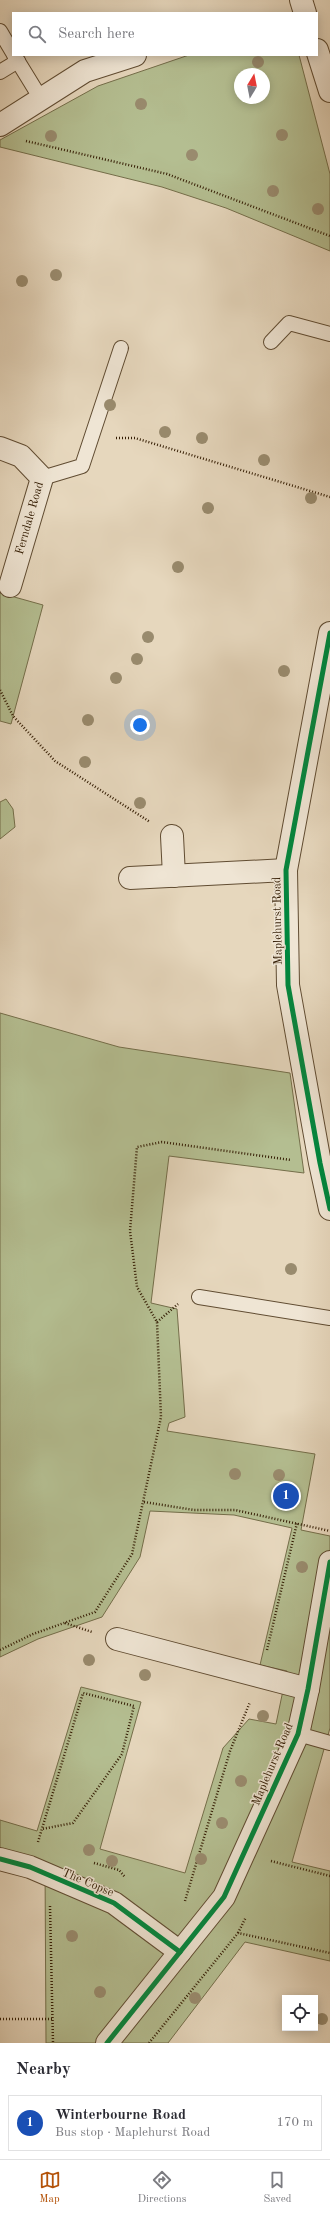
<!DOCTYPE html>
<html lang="en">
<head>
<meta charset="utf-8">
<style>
	body { margin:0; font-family:"Old Standard TT",serif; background:#f2f2f3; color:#2b2b33 }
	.controls { position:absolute; right:12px; bottom:12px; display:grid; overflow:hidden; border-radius:0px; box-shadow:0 2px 10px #0003 }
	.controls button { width:36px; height:36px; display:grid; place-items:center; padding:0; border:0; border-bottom:1px solid #e1e1e2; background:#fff; color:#2b2b33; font:20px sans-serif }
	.compass { position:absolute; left:234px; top:68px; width:36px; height:36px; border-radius:50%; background:#fff; box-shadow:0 2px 10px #0003; rotate:10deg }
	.you { position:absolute; left:140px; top:725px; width:14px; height:14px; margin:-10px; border:3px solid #fff; border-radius:50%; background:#1a73e8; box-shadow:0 0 0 6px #1a73e833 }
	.badge { display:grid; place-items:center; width:26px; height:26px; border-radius:50%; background:#b45309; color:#fff; font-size:13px; font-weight:700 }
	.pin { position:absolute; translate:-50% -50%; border:2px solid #fff; box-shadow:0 1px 4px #0006 }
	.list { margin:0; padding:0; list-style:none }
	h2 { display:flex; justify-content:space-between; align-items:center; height:52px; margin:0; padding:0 16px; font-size:17px }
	h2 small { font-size:13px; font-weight:400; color:#7c7c81 }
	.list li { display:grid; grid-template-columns:26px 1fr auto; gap:12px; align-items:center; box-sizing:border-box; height:56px; margin:0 8px 8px; padding:0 8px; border:1px solid #e1e1e2; border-radius:0px }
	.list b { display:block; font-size:15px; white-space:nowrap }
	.list p { margin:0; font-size:13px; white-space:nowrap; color:#7c7c81 }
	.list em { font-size:13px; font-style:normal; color:#7c7c81 }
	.icon { flex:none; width:22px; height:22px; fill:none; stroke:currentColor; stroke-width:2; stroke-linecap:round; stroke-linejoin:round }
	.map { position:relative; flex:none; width:330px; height:2043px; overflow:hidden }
	.search { position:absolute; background:#fff; box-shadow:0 2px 10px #0003; left:12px; right:12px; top:12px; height:44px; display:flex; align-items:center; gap:10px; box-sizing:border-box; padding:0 14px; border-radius:0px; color:#7c7c81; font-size:15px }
	.sheet { height:116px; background:#fff }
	nav { display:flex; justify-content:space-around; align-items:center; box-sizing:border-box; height:56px; border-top:1px solid #e1e1e2; background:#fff; font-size:11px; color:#7c7c81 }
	nav a { display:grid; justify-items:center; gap:2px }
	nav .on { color:#b45309 }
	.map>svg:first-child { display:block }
	.green { fill:#b4be91; stroke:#746e4a; fill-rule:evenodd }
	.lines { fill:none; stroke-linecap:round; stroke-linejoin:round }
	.lane-casing { stroke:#604c32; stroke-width:16 }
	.street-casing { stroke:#604c32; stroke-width:24 }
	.path { stroke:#341d04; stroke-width:2.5; stroke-dasharray:1 2; stroke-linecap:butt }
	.lane { stroke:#efe5d4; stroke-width:14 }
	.street { stroke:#efe5d4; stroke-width:22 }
	.cycleway-casing { stroke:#efe5d4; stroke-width:8 }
	.cycleway { stroke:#00873e; stroke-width:5 }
	.tree { fill:#998b6e }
	.labels { text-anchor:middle; stroke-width:3; stroke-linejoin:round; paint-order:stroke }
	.street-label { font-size:12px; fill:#341d04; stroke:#efe5d4 }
</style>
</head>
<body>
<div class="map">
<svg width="330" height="2043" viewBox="0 0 330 2043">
	<rect width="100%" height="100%" fill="#e6d7bd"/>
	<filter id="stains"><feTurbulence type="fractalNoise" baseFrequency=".005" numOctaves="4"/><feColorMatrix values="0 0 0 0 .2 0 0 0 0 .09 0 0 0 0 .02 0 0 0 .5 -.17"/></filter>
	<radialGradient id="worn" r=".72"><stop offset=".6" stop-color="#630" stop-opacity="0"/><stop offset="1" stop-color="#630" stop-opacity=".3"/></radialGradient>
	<!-- green -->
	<g class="green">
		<path d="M189 55H299L330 174V251L226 208 162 187 0 147V140L98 86ZM240 74H264V98H240Z"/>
		<path d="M0 593 43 605 11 724 0 721Z"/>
		<path d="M6 799 13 809 15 827 0 839V802Z"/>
		<path d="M0 1013 119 1047 290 1073 304 1173 169 1156 151 1303 177 1309 185 1417 169 1423 167 1431 315 1454 301 1530 330 1536V1728L292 1862 330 1871V1961L245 1942 168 2043H46L45 1864 0 1850V1820L37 1831 81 1687 141 1702 100 1849 185 1873 223 1748 249 1719 276 1724 287 1671 260 1665 292 1528 234 1515 150 1511 140 1557 102 1617 38 1639 0 1657Z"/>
	</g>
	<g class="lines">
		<defs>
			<g id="lane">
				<path d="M0 31 13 53"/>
				<path d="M14 55 41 99"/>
				<path d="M0 72 18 61"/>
				<path d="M271 342 289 323 330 334"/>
				<path d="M42 478 82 466 121 348"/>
				<path d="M199 1297 330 1318"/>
				<path d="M298 1734 330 1743"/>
			</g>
			<g id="street">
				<path d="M301 0 305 13"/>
				<path d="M317 50 330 91"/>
				<path d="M0 125 85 71 135 55"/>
				<path d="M0 448 21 456 42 478 10 586"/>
				<path d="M330 633 286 870 288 985 320 1163 330 1209"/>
				<path d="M172 836 174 876"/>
				<path d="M130 878 286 870"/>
				<path d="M117 1639 308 1689"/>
				<path d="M0 1859 30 1867 114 1903 180 1952"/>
				<path d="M107 2043 224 1897 298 1734 308 1689 330 1562"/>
			</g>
		</defs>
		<!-- lane casing -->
		<use href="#lane" class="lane-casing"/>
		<!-- street casing -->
		<use href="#street" class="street-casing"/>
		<!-- path -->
		<g class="path">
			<path d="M26 141 167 174 330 236"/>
			<path d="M116 438H135L330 497"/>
			<path d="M0 690 13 716 55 761 150 822"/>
			<path d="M157 1322 178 1304"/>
			<path d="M144 1502 194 1510H235L330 1531"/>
			<path d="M65 1623 92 1632"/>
			<path d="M0 1650 33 1634 95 1612 132 1554 161 1417 157 1322 137 1287 130 1231 137 1147 162 1142 291 1160"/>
			<path d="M267 1650 297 1523"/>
			<path d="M38 1842 83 1693 134 1706 122 1754 73 1823 42 1829"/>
			<path d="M271 1861 330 1876"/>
			<path d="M94 1863 119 1870 125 1877"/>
			<path d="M185 1901 230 1751 250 1702"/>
			<path d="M50 1906 53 2043"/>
			<path d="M238 1933 246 1917"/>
			<path d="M0 2019H52"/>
			<path d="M149 2043 238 1933 330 1953"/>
		</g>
		<!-- lane -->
		<use href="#lane" class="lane"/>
		<!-- street -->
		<use href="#street" class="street"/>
		<defs>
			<g id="cycleway">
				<path d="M330 633 286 870 288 985 320 1163 330 1209"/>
				<path d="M0 1859 30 1867 114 1903 180 1952"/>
				<path d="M107 2043 224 1897 298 1734 308 1689 330 1562"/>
			</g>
		</defs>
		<!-- cycleway casing -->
		<use href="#cycleway" class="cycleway-casing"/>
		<!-- cycleway -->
		<use href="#cycleway" class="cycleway"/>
	</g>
	<!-- trees -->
	<g class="tree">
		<circle cx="258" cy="62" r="6"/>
		<circle cx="141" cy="104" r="6"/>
		<circle cx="282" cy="135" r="6"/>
		<circle cx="51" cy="136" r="6"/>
		<circle cx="192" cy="155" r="6"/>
		<circle cx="273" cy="191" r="6"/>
		<circle cx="318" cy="209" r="6"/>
		<circle cx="56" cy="275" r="6"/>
		<circle cx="22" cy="281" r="6"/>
		<circle cx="110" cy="405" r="6"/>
		<circle cx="165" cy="432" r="6"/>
		<circle cx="202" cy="438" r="6"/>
		<circle cx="264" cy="460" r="6"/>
		<circle cx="311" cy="498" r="6"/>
		<circle cx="208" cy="508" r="6"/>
		<circle cx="178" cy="567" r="6"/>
		<circle cx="148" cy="637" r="6"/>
		<circle cx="137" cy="659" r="6"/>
		<circle cx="284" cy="671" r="6"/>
		<circle cx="116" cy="678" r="6"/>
		<circle cx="88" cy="720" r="6"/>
		<circle cx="85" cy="762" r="6"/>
		<circle cx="140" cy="803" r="6"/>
		<circle cx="291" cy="1269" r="6"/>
		<circle cx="235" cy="1474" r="6"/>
		<circle cx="279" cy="1475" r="6"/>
		<circle cx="302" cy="1567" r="6"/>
		<circle cx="89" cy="1660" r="6"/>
		<circle cx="145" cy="1675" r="6"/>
		<circle cx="263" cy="1716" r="6"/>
		<circle cx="241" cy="1781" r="6"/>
		<circle cx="222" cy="1823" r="6"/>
		<circle cx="89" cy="1850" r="6"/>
		<circle cx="201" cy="1859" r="6"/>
		<circle cx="112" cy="1861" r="6"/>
		<circle cx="72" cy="1936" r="6"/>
		<circle cx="100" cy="1992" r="6"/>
		<circle cx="195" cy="1998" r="6"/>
		<circle cx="322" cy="2019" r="6"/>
	</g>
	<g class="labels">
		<!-- street labels -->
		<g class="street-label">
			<text transform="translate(29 518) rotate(-74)" y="4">Ferndale Road</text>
			<text transform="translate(277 921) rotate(-91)" y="4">Maplehurst Road</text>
			<text transform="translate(272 1764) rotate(-67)" y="4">Maplehurst Road</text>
			<text transform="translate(88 1882) rotate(23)" y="4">The Copse</text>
		</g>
	</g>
	<rect width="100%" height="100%" filter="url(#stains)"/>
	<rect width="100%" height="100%" fill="url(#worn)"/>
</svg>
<div class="controls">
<button><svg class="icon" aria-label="locate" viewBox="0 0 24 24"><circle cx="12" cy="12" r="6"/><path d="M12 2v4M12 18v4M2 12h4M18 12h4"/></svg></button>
</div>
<svg class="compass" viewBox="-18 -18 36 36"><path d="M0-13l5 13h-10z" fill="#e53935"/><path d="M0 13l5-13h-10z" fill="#7c7c81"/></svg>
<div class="you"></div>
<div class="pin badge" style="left:286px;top:1496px;background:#1a4fb4">1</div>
<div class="search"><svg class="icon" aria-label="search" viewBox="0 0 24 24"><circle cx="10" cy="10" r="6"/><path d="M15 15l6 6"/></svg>Search here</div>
</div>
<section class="sheet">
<h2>Nearby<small></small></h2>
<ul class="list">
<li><span class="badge" style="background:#1a4fb4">1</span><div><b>Winterbourne Road</b><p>Bus stop · Maplehurst Road</p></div><em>170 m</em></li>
</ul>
</section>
<nav>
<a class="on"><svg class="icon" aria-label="map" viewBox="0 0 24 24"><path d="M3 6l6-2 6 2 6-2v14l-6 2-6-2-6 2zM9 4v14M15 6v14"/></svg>Map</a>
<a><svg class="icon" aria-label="directions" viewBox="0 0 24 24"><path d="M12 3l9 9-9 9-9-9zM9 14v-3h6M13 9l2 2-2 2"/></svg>Directions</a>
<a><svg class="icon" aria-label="saved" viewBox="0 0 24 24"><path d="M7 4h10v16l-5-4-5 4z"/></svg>Saved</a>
</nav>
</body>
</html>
